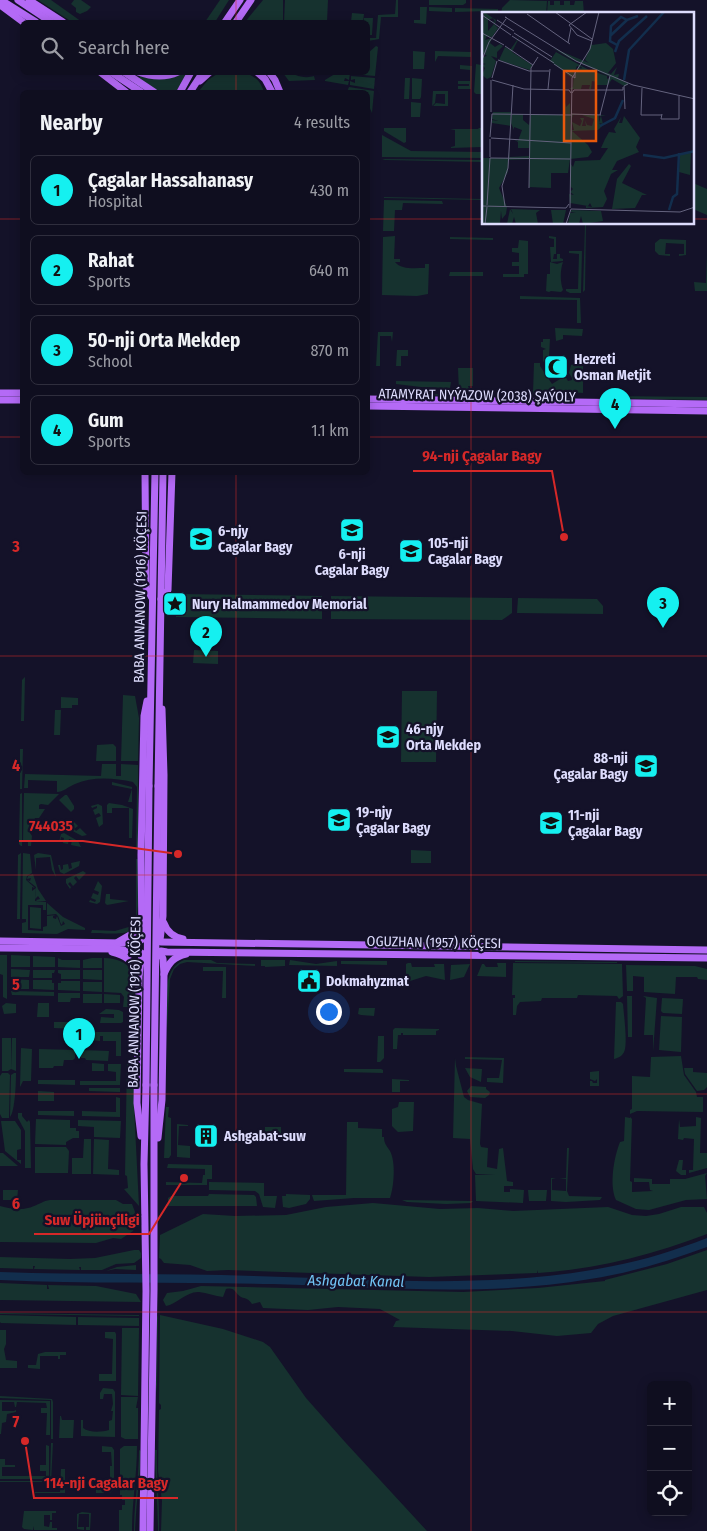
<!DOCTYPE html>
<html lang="en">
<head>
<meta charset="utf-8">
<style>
	body { margin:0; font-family:"Fira Sans Condensed",sans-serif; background:#181728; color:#f1f3f6 }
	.controls { position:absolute; right:15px; bottom:15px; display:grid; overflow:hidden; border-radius:8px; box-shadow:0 2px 12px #0003 }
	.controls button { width:45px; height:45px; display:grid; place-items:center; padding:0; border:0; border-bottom:1px solid #2f2e3d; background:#0f0e1f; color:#f1f3f6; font:25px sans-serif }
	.you { position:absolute; left:328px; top:1011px; width:18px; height:18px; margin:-12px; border:4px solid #fff; border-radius:50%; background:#1a73e8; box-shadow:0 0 0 8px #1a73e833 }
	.badge { display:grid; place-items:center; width:32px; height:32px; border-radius:50%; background:#15f0f0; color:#111; font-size:16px; font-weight:700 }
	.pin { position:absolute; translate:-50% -41px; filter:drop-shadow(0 1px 2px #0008) }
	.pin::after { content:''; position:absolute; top:26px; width:18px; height:15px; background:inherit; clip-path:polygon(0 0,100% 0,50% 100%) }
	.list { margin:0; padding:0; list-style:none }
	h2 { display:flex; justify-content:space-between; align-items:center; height:65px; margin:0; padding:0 20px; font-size:21px }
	h2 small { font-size:16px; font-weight:400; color:#9b9ca4 }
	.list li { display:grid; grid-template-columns:32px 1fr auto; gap:15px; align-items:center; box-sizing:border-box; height:70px; margin:0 10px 10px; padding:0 10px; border:1px solid #2f2e3d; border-radius:8px }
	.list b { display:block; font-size:19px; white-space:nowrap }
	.list p { margin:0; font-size:16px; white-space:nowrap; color:#9b9ca4 }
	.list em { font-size:16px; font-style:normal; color:#9b9ca4 }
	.icon { flex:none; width:28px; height:28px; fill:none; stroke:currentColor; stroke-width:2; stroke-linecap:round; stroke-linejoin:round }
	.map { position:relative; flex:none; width:707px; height:1531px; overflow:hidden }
	.search { position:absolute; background:#0f0e1f; box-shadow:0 2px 12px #0003; left:20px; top:20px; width:350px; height:55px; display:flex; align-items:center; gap:12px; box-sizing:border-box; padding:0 18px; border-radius:8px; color:#9b9ca4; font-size:19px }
	.panel { position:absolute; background:#0f0e1f; box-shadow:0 2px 12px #0003; left:20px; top:90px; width:350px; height:385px; border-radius:8px }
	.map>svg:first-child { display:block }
	.green { fill:#16322f }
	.water { fill:#122e4d }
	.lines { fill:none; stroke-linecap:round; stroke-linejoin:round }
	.major { stroke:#b46af6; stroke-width:7 }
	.major-bridge { stroke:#b46af6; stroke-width:7 }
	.grid { fill:none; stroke:#d62828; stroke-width:1; stroke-opacity:0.55 }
	.labels { text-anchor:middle; stroke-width:4.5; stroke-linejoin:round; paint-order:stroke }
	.poi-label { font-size:14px; font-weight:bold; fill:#dddcfd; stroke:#141229; text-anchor:start }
	.street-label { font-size:14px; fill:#dddcfd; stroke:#141229 }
	.water-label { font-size:15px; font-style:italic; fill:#71c5f6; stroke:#141229 }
	.inset-river { fill:none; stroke:#122e4d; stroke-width:2.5 }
	.inset-road { fill:none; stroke:#64637e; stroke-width:1 }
	.view { fill:#e8590c; fill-opacity:0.15; stroke:#e8590c; stroke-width:2.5 }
	.inset-edge { fill:none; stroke:#dddcfd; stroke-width:2.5 }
	.grid-label { font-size:16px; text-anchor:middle; font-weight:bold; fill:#d62828; stroke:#141229; stroke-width:4.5; stroke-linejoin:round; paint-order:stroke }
	.leader { fill:none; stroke:#d62828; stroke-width:2 }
	.callout-dot { fill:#d62828; stroke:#141229; stroke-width:2 }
	.callout-label { font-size:15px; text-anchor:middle; font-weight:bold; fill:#d62828; stroke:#141229; stroke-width:4.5; stroke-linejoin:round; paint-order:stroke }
</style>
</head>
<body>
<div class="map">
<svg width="707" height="1531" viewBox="0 0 707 1531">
	<rect width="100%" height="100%" fill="#141229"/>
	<!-- green -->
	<g class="green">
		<path d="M38 0H51L82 22H72Z"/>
		<path d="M74 0H81L91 7 87 11 80 14 76 12V8L71 4Z"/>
		<path d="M220 0H229L215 22H205Z"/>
		<path d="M263 0H283V22H245Z"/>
		<path d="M285 0H328L327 22H284Z"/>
		<path d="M396 0H398V17H381L379 39 368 41V38H376L378 15 395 14Z"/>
		<path d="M429 0H466V3L463 5H429Z"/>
		<path d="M510 0 547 1 546 14H501L502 8Z"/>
		<path d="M548 1H550V5H554V1H560V5H564V1H570V5H574L575 1H583L584 14H547Z"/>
		<path d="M420 7H427L426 24 414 23V20H420Z"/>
		<path d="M429 7 452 8V12L429 11Z"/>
		<path d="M455 8 498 9V13H489V11L455 12Z"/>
		<path d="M352 13 364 14 363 22H351Z"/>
		<path d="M364 18H373L372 35H368V22H364Z"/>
		<path d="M376 46 378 47 375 76 352 74 351 73 368 72V53Z"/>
		<path d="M413 51 425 52 424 69H413Z"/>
		<path d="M435 51 471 52V57L438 56 435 62Z"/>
		<path d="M476 64 481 65 483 94H476L474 92Z"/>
		<path d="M460 65 472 66 471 89H458V86H469V84H458V81H470V70L460 69Z"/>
		<path d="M220 72C240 72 257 70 264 92H198L208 80Z"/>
		<path d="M338 72 350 73 349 80 345 78 344 81H349L348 85 325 81V80Z"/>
		<path d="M184 73H187L176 92H133L140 76 175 77Z"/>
		<path d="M283 73C294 72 301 80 314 76L315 80 289 81Z"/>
		<path d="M351 76 375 78 374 89 350 85V81L355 83V79L351 80Z"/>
		<path d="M405 78H410L409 99H404Z"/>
		<path d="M412 78 422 79 421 97 420 99H412Z"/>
		<path d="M349 87 374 91 372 113 368 104V92H347Z"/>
		<path d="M433 91H448V106H433L436 103 445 104V94H436L435 103 432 106Z"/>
		<path d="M411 102 421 103 420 117H411Z"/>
		<path d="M384 128H406V142L404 143 384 131Z"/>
		<path d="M479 128H483L482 147 451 148V147L455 146V130L450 129H478Z"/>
		<path d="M382 135 411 151 483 152V158L382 157Z"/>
		<path d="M382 159 483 160V162L385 160Z"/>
		<path d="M693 183 707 189V215L693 209Z"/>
		<path d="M384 197 483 199V200L384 198Z"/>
		<path d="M384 200 442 201 443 204 403 203 402 210H395L394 231H383Z"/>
		<path d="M585 224H586L585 290 583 292Z"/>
		<path d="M395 236 394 259H400V262H395C401 270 415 268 425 268V264H429L428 294 417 296 382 295 383 237Z"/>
		<path d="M549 236 556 237V254H554L553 259H557V254H560V258L563 259V261L551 262 550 247H554V239L549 238Z"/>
		<path d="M450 237 493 238V240L450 239Z"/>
		<path d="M660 239 686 240V255L679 256V254H684V244L666 243 665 254H670V256L659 255 655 251V243Z"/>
		<path d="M519 240 528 241V274H524V277H503V274H519V266H512V262H519V253L512 252V248H518Z"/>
		<path d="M569 251H582L581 293H570L566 291V289H578L579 254 569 253Z"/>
		<path d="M707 254V291H695L694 282 706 283Z"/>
		<path d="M550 262 557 264 563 262C560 270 560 282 563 290L561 292 551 291 549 292 546 291 547 274H550Z"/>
		<path d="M450 272H483V276H449Z"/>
		<path d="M520 296 580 298 581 323H577V300L520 299Z"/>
		<path d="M555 328 583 329 582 336 563 335V339L556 341Z"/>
		<path d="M378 332H393L392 342 391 336H380V366H376Z"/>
		<path d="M543 339H550L549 356 543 362V350L546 349 541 347V342H543Z"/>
		<path d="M397 350H408V356H401V366H396Z"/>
		<path d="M580 358H583V393L560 391 533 393 534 363H540V366L552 384 565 376 568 381 572 380V378L569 373 571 365 580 363Z"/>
		<path d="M458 368H473V386H468L470 392H459Z"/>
		<path d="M396 381 451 382 450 388 421 387 396 384Z"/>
		<path d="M379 393 471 395V396L379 395Z"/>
		<path d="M601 396 707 397V400L601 398Z"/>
		<path d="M176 594 322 596V619L176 617Z"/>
		<path d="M331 596 512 598V613L502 620 331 619Z"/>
		<path d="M518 598 597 599 603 606V614L517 613Z"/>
		<path d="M194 650 218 651V664L193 663Z"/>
		<path d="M25 677 24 721H21L22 680Z"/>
		<path d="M402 691H437L436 762H401Z"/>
		<path d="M123 695 135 696 139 718 138 761H121Z"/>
		<path d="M61 697 78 698V705H72V708H61Z"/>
		<path d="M55 710H61L60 735H54Z"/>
		<path d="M113 744 116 747V761H96L97 745Z"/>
		<path d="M20 749H23L22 789H20Z"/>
		<path d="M102 764H116V776H121V764L138 765V850H136L137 787 133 782C114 778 93 776 75 784 68 787 63 792 57 792V781L28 780V788H24L25 774 101 776Z"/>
		<path d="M112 782 132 787V802H128L132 789 112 785Z"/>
		<path d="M22 793V846H21L19 844 20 794Z"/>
		<path d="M24 793 59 794 48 805 41 804 39 805V809H45L39 818H35L30 833 32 836 31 846H28V842H23Z"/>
		<path d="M65 795H67L74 806V809L71 812 59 800Z"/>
		<path d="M109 803 122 805 133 809 132 838H129V808H112V813H107V805Z"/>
		<path d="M98 804 102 806 103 824 99 827 96 818 101 816 99 813 95 815 93 810 97 808V806L92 808 91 806Z"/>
		<path d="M71 819 72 820 69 824 70 825 74 822 78 826 74 829 76 831 80 828 87 835 82 836 67 828 66 825Z"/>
		<path d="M64 833 78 841 81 847 71 845 72 840 69 839 68 844 63 843 64 838 61 837 60 842H59L61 834Z"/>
		<path d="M411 850 431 851V863H411Z"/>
		<path d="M21 853 20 919H17L18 855Z"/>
		<path d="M23 853 30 854 32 873 27 876 26 880 35 888 32 887V891L36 888 35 901 46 902V910H43V905H28V930L43 931V927L47 926V916L56 915 53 916V918L56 919 57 916 61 926 65 924 63 921 62 925C59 922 60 917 56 914L47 915V903L63 917 85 928V930L68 929 57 934 22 933V923L26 922V919H22Z"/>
		<path d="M38 853 51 855 56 877 52 870 50 857 36 858V870L34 855Z"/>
		<path d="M136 859H138C138 873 142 923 130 931 123 935 100 933 91 933L92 930 115 931 132 926 136 919Z"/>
		<path d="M80 861 79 866 64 874 60 872 58 865H60L61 870 63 869V865L68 864 69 869 72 868 71 863Z"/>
		<path d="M83 871 86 873 79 880 76 876 74 878 77 882 73 886 70 882 68 884 71 887 70 889 66 883V879Z"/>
		<path d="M33 874 38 889 46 901H37L36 900 40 899 38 896 35 899 36 887 27 880 30 881 31 878 27 879 28 876Z"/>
		<path d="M98 881 102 886 100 902 97 904 89 902 90 900 95 902 96 900 91 898 93 893 98 895 99 892 94 890Z"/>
		<path d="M106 894H110V899L129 901 107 905 105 903Z"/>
		<path d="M30 907 41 908V929L30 928Z"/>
		<path d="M0 955H7V999L3 997V975L0 974Z"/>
		<path d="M11 955 30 956V967H11Z"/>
		<path d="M33 956 55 957V967H33Z"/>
		<path d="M58 958 62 960H80V968L58 967Z"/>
		<path d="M92 958H102V968H83V960Z"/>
		<path d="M104 958C143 959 135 990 135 1018H130V1028L128 1027 130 1007H123L124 997 121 993 104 992Z"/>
		<path d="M184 960H211L217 963 255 964V966L187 962 180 964 174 969 170 979 167 1029C167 1008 160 969 184 960Z"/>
		<path d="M261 960H285V966L265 967V966H261Z"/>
		<path d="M290 960 316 964 337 961V966L289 965Z"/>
		<path d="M341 961H387V965L341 964Z"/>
		<path d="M515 961 617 962V963L515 962Z"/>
		<path d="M408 963H411L412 967H435L434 964H444L445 980 426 976 410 981 406 975V964Z"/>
		<path d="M497 963H506V977L477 976 482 964H484L486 967H498Z"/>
		<path d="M513 963 622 964 623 996 619 999 617 996 578 995 577 998H542L541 1001 520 1002 517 1006 516 1015H513V998H515V995H512Z"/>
		<path d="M470 964 464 977 450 980 451 965Z"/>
		<path d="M626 965 695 966 707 969V980L698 979 697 977H676L675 994 644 992V977L633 976V991H627Z"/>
		<path d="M203 967H226V998H222L223 971H203Z"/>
		<path d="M11 969 30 970 29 977H11Z"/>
		<path d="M33 970H55L54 973H52V978H33Z"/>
		<path d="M58 970H80V979H61V974L58 973Z"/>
		<path d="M83 970H102V980L83 979Z"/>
		<path d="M11 979 29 980V989H11Z"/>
		<path d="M33 980H52V983H54V990L33 989Z"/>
		<path d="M61 981H80V991L58 990V983H61Z"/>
		<path d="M83 982H102V992L83 991Z"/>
		<path d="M11 991 54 992V996L12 995Z"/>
		<path d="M58 993H80V998H71L70 1002H58Z"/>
		<rect x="83" y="994" width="19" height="9"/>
		<path d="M104 994 120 995V1003H104Z"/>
		<path d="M627 996H632V1037H628Z"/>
		<path d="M643 996 657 998 653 1052V1035H644L646 998Z"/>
		<path d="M662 998 683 999 682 1014 663 1013 661 1011Z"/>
		<path d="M616 1002H621L623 1004C624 1016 627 1038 625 1049 624 1055 619 1058 614 1059Z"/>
		<path d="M6 1003 16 1004V1013L4 1014 2 1006Z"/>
		<path d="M38 1003H49V1017H37Z"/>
		<path d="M359 1008H375L374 1016 361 1015 358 1014Z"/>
		<path d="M106 1009 119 1010 123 1012V1022L121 1023H100L101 1017 114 1018V1014H99Z"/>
		<path d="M661 1016 682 1017 681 1052 659 1050Z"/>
		<path d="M54 1022H77V1029L54 1028Z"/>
		<path d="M395 1028 439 1029V1030L436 1031V1035H403V1033H401V1035H398L397 1049H393V1030Z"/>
		<path d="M94 1032H121V1056H116V1041H103V1036H100V1041L91 1040V1035H93Z"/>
		<path d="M378 1036H384V1058L380 1062H377Z"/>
		<path d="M2 1038H11V1069L8 1071H2Z"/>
		<path d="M12 1038H16V1071L11 1069Z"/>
		<path d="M21 1048 32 1049 31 1081H23L20 1087Z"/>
		<path d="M39 1049 75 1050V1058L73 1060H64L63 1066H54L53 1068H39Z"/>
		<path d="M81 1050 109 1051 108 1061 86 1060 85 1058H81Z"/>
		<path d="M681 1056 684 1075 696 1092 697 1097H703V1112L637 1111 630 1114V1110L632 1109V1076L650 1077 651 1057Z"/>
		<path d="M465 1057 504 1058 503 1083 487 1082V1078H499L502 1060 465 1059Z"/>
		<path d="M455 1058 456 1066 464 1097 468 1100 482 1104 480 1144 481 1147 488 1148 487 1167 497 1169 499 1149 503 1148 507 1181 513 1182V1186H504V1192H510V1189L524 1190 523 1203 476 1201 475 1175H495L476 1174 473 1169 470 1139 453 1138Z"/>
		<path d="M127 1059H134V1107L139 1206 124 1189 128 1188 127 1176 125 1175Z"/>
		<path d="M92 1063 104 1064V1071H92Z"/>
		<path d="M108 1064H121L120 1085H80V1081H116V1072L108 1071Z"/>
		<path d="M465 1068 482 1069 481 1082 470 1077Z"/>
		<path d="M684 1068H693V1072L707 1073V1087L704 1090 697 1091 685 1074Z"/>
		<path d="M344 1069H381L383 1070V1073L344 1072Z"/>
		<path d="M599 1071V1086H590V1081H592L593 1083H597V1079L595 1081 590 1079V1072Z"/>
		<path d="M2 1073H8L10 1075 9 1118H2L0 1114V1076Z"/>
		<path d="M14 1073H16C16 1082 15 1111 10 1117L11 1075Z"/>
		<path d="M392 1079 409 1080V1081H400V1092H392Z"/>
		<path d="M38 1080H75V1085L38 1084Z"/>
		<path d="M471 1086 486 1087V1089L490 1092 489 1095 485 1098 470 1097 467 1091Z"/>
		<path d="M89 1088H120V1092L89 1091Z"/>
		<path d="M38 1091 54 1092V1101H38Z"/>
		<path d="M116 1097 120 1098V1117L82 1116V1111L116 1112Z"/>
		<path d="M399 1102H414L413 1131 398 1132 392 1126V1109L398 1107Z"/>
		<path d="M166 1107H169L168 1117 171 1118V1155L169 1158H164Z"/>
		<path d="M38 1111H74V1116L38 1115Z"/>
		<path d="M18 1113H22V1116L27 1122 29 1120 30 1122 31 1168H25V1131L18 1118Z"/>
		<path d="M625 1117 630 1118V1142V1117L632 1119 630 1181 632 1182V1192L653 1191 650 1190 649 1182H634V1178L652 1179V1184H670V1179H685L707 1173 705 1176 707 1199 686 1200 649 1210 636 1209 616 1200C609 1185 614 1157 620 1142L624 1141Z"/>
		<path d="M696 1117 701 1118 700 1153H707V1168L689 1173V1170H693L694 1139 684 1138 683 1140 678 1139 679 1119 680 1127 696 1126Z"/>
		<path d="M36 1119 70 1120V1128H76V1131H79V1138H73L66 1142V1145L35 1144Z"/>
		<path d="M78 1120 121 1121 120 1138 94 1137V1127L78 1126Z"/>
		<path d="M1 1121H15L21 1130V1149L17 1150V1160H21V1164L5 1151Z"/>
		<path d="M347 1122H358V1128L382 1129V1137H384C384 1144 387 1146 390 1151 396 1162 394 1187 390 1198H354L314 1201 312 1195H346Z"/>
		<path d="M177 1124 188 1125V1126H179L178 1145 190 1146V1158L177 1157Z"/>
		<path d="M265 1127H281V1135L265 1134Z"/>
		<path d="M84 1139H91V1174H72V1158H83Z"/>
		<path d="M94 1139 109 1140 108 1169 119 1170V1175L93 1174Z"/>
		<path d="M35 1147H66L69 1151 68 1173H35Z"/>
		<path d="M567 1148H569L567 1191 569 1196 602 1197 600 1200 566 1202 551 1201V1178H556L552 1179V1190L566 1191V1179L559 1178H566Z"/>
		<path d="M0 1153H3L18 1166H0Z"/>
		<path d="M679 1160H683L682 1170H686V1175H681L676 1171Z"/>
		<path d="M168 1164 212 1165V1179H207V1185H166V1182L202 1183 203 1175H205V1169L167 1168Z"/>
		<path d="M209 1182 264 1183V1196H277L275 1208 263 1207 259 1194 255 1191 209 1190Z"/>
		<path d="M3 1190H18L17 1200H3Z"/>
		<path d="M528 1190H547L546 1201H529Z"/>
		<path d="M209 1194 254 1195 256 1197 257 1206H168V1198L171 1196H208Z"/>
		<path d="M286 1194 310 1195V1199L306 1204 289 1208 283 1207 282 1196H286Z"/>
		<path d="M50 1200H116L123 1204H132L135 1212V1227L133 1231 121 1239 113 1238 96 1243 0 1242V1206C12 1209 23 1211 34 1206 40 1204 43 1201 50 1200Z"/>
		<path d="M402 1200 473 1201 471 1203 446 1204 407 1202Z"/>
		<path d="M373 1203 440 1209 478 1208 513 1211 608 1207 632 1215 646 1216 659 1214 681 1207H704L707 1213V1234C652 1255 597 1269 538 1273V1270L537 1273 429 1277 228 1270 207 1271 190 1265 164 1263 161 1259 159 1258 160 1235 203 1214 235 1216 286 1215 326 1207Z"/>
		<path d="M134 1250H139L141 1253V1258L134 1263 116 1264 102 1270H81V1267H79L80 1270 34 1269 35 1266H33V1269L0 1268V1257L70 1259 95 1258Z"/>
		<path d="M707 1250V1290L613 1316 598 1324 591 1333 557 1336 512 1331 393 1327 396 1321 400 1320 380 1309 338 1307 308 1310 263 1308 260 1302 252 1304C248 1298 246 1299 241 1297 234 1293 236 1287 226 1289L223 1297C215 1296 207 1293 199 1292 187 1291 177 1304 166 1306L163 1300 167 1293 183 1291 201 1286 463 1292 538 1288 605 1281V1280L667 1264Z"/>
		<path d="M136 1265V1270L115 1269 106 1271 117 1267Z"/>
		<path d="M0 1283 47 1285V1289H49L48 1285 96 1286 136 1294 141 1302 0 1300Z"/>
		<path d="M0 1313 139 1315V1316L0 1314Z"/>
		<path d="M0 1315 76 1317V1325L1 1323 0 1322Z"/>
		<path d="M158 1315 157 1393 156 1385 157 1318Z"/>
		<path d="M160 1315 223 1329 263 1342 270 1347 306 1398 345 1442 427 1531H161L162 1501 158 1471 159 1410 161 1409V1405L159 1403Z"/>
		<path d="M78 1317 139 1318V1326L78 1325Z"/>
		<path d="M122 1328H139L138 1396 121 1395Z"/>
		<path d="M0 1330H6V1344L4 1349 6 1360 17 1361V1368H0Z"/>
		<path d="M105 1332H115L116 1334V1381H99V1374H112L113 1339 105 1338Z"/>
		<path d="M45 1352H66V1355H60V1359H58V1356H40V1369L28 1368V1365H36L38 1354Z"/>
		<path d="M103 1388 113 1389 115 1392V1437L81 1436V1420H83V1428C89 1433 102 1432 109 1430V1421L112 1420 113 1411H111L113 1404 112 1394H104L103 1399H100V1393Z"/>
		<path d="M0 1396 52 1399 53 1402V1439H51V1400L0 1398Z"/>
		<path d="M121 1397H138L136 1408H138V1439H125L121 1437Z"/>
		<path d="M0 1400 50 1401V1435H46L47 1413H41V1408H47L46 1403 17 1402 16 1407H15L14 1402H2V1411H14L16 1410V1412L7 1414 6 1422 2 1423 1 1434H0Z"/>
		<path d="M60 1416H61L62 1420H74L73 1438H59Z"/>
		<path d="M51 1443H53L51 1482H0V1481H50Z"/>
		<path d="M46 1445 49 1446V1479H0V1459H5V1465H15V1467H2V1476H46V1471H40V1465H46Z"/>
		<path d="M102 1446 112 1447 114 1450V1489L110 1493H96V1489H110V1466H112L111 1452H102Z"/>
		<path d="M124 1446H137C137 1475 132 1502 132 1531H119V1510H122V1505H125V1500H122V1495H120V1449Z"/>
		<path d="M139 1450 141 1451C140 1478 136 1504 135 1531H134C134 1504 139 1477 139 1450Z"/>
		<path d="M155 1450H157C156 1477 160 1504 159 1531H158C158 1504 155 1477 155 1450Z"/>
		<path d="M61 1469H65V1493H35V1492H60Z"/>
		<path d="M24 1511H56V1513H52V1520H50V1515H44V1526L49 1527 50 1522H52V1528H57V1530H34V1526L33 1530 24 1529 22 1527Z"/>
		<path d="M82 1512 91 1513 90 1530H86V1527H89V1514H79L78 1527H84V1530L77 1529V1514Z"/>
	</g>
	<!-- water -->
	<path class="water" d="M707 1238V1247C669 1261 630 1273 590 1279 486 1297 378 1287 273 1284 182 1282 91 1284 0 1280V1272C85 1275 169 1273 254 1276 373 1279 496 1290 613 1266 645 1260 676 1250 707 1238Z"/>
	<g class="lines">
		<!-- major -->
		<g class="major">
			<path d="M1 0 36 22"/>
			<path d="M18 0 51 22"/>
			<path d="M29 0 63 22"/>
			<path d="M0 5 23 22"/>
			<path d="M225 22 240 0"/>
			<path d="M236 22 251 0"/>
			<path d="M100 72 126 92"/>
			<path d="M111 72 141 92"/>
			<path d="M124 72 154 92"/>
			<path d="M138 72C152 77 165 78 178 72"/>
			<path d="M257 72 265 79 272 92"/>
			<path d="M269 72 275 80 280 92"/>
			<path d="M200 81 210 72"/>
			<path d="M180 92 191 72"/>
			<path d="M190 92 203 72"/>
			<path d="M0 393H22"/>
			<path d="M368 399 707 404"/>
			<path d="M0 400H22"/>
			<path d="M368 406 707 411"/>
			<path d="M145 472 146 588 152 598"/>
			<path d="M161 599 168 590 172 472"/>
			<path d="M149 786 155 472"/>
			<path d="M158 786 163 472"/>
			<path d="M164 923C167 932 174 937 183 939"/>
			<path d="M142 939 141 855 144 716 147 701"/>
			<path d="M160 940 163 916 164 775 162 709"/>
			<path d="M0 941 123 943 141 940"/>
			<path d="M118 942 135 932 139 921"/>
			<path d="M161 942 707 950"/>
			<path d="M0 948 116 949 141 953"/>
			<path d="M161 951 167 952 707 958"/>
			<path d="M112 952C126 955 133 962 139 974"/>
			<path d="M164 974C169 962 174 957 186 954"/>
			<path d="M141 1136 137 1103 139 975 142 954"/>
			<path d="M158 1138 162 1100 164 974 163 959 160 952"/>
			<path d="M143 1531 146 1291 144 1164 146 1085"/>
			<path d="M150 1531 154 1290V1085"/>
		</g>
		<!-- major-bridge -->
		<g class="major-bridge">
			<path d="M146 1085 149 786"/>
			<path d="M154 1085 158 786"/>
		</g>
	</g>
	<!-- grid -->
	<path class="grid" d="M236 0V22M471 0V1531M236 72V92M0 219H22M368 219H483M693 219H707M0 437H22M368 437H707M236 472V1531M0 656H707M0 875H707M0 1094H707M0 1312H707"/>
	<!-- icons -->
	<defs>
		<symbol id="mosque-square" viewBox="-11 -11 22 22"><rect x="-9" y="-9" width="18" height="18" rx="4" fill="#15f0f0" stroke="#141229"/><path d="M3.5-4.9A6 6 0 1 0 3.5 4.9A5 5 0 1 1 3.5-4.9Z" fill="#111"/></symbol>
		<symbol id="school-square" viewBox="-11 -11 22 22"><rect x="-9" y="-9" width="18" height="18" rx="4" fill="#15f0f0" stroke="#141229"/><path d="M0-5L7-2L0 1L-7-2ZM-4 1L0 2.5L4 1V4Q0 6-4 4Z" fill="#111"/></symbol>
		<symbol id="sight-square" viewBox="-11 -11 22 22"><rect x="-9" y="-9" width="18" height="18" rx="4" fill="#15f0f0" stroke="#141229"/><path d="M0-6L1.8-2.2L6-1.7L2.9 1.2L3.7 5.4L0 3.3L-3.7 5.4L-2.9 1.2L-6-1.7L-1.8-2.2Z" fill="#111"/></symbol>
		<symbol id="civic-square" viewBox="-11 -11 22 22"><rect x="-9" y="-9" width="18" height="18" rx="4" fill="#15f0f0" stroke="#141229"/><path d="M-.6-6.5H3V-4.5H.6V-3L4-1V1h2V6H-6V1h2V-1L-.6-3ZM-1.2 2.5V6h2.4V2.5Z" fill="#111"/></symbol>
		<symbol id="building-square" viewBox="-11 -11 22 22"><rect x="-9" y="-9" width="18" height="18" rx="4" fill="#15f0f0" stroke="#141229"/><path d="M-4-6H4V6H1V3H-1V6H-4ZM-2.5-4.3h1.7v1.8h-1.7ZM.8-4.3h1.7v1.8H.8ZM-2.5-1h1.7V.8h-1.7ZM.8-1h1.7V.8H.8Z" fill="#111"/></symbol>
	</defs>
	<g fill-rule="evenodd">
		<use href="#mosque-square" x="542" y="353" width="28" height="28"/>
		<use href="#school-square" x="338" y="516" width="28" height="28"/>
		<use href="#school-square" x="187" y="525" width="28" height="28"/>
		<use href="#school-square" x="397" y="537" width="28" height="28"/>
		<use href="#sight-square" x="161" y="590" width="28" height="28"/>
		<use href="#school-square" x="374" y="723" width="28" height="28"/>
		<use href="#school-square" x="632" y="752" width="28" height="28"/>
		<use href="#school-square" x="325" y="806" width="28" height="28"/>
		<use href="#school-square" x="537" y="809" width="28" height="28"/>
		<use href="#civic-square" x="295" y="967" width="28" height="28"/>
		<use href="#building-square" x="192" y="1122" width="28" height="28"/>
	</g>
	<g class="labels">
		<!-- poi labels -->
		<g class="poi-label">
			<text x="574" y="364">Hezreti<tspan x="574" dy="16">Osman Metjit</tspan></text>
			<text x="218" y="536">6-njy<tspan x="218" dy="16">Cagalar Bagy</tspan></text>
			<text x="428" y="548">105-nji<tspan x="428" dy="16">Cagalar Bagy</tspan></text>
			<text x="352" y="559" text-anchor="middle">6-nji<tspan x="352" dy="16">Cagalar Bagy</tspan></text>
			<text x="192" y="609">Nury Halmammedov Memorial</text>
			<text x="406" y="734">46-njy<tspan x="406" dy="16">Orta Mekdep</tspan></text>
			<text x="628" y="763" text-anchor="end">88-nji<tspan x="628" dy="16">Çagalar Bagy</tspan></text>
			<text x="356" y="817">19-njy<tspan x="356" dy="16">Çagalar Bagy</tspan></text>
			<text x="568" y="820">11-nji<tspan x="568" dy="16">Çagalar Bagy</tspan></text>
			<text x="326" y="986">Dokmahyzmat</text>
			<text x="224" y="1141">Ashgabat-suw</text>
		</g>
		<!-- street labels -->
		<g class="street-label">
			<text transform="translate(477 395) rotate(1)" y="5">ATAMYRAT NYÝAZOW (2038) ŞAÝOLY</text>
			<text transform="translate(140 597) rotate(-89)" y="5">BABA ANNANOW (1916) KÖÇESI</text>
			<text transform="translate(434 942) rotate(1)" y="5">OGUZHAN (1957) KÖÇESI</text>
			<text transform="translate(134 1002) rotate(-89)" y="5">BABA ANNANOW (1916) KÖÇESI</text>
		</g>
		<!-- water labels -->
		<g class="water-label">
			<text transform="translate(356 1281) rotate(1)" y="5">Ashgabat Kanal</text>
		</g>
	</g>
	<!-- overview -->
	<g transform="translate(482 12)">
		<rect width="212" height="212" fill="#141229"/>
		<path d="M2 0 14 8 13 12 12 11 9 9 13 10 11 6 6 8V19L12 12 16 16 10 25 5 24 3 28 10 26 8 31 13 35 18 32 21 34 15 40V46L9 44 14 49 9 65 5 67 0 63 3 56 0 53 4 52 0 51V45L5 44 0 40ZM38 24 30 40 50 53 48 58 17 48 23 35 28 38ZM110 30V33L124 31 131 37 134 51 126 61 129 62 135 55 132 63 137 62 136 66 147 72 142 74 130 67 126 73H114L115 70 110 69 109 77H107L108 73H100L99 77H87L91 75 92 62 97 54 99 57 100 55 95 54 90 66 68 49 74 40 107 58 125 64V67L129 65 133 67 87 46 71 36 107 51 103 48ZM83 90 84 95 88 91 89 120 90 118H92L90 110 98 114 100 109 98 106H102L100 114H104L103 108 105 113 110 114 112 107 100 103H91L90 106V102L117 103V111L119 103H124L119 104 121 112 117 111 120 114 116 118 90 119 106 133 110 140 106 145 88 147 86 161H69V176L47 175 48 147 27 148 28 140V145L47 144V136H36V130L31 127 36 129 40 118 32 115V118L29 111V114L10 111V108L16 109 10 107 11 100H29V111L30 102H41V108L47 113 49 103H88L83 102ZM142 104 158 126 154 135 157 140 135 149 130 158H136L129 162 122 179 125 187 121 195 104 196V194L110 195 108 191 106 194 88 191 87 182 92 183 88 180 91 177 88 174V151L91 155 93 149 118 148 126 136H119L123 127 127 120 134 121 132 117 139 105 137 111H140ZM209 140 208 163 197 160 198 143ZM0 146H26V160H37H26L17 176 25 195 24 202 20 207 19 199 18 211H8L17 212H0ZM147 152 149 154 140 171 165 183H160L153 196 130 197 135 167ZM28 197 31 202 29 197 58 198 54 201 56 212H34L32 205 30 212H25ZM69 198H84L81 212H71ZM90 198 119 199 121 209 101 212 99 204 97 212H86L88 201 94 200H88Z" fill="#16322f"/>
		<path class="inset-river" d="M128 24 145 8M135 33 128 29 129 14 139 5 145 8 156 4M133 40 137 29 165 4M142 68 147 38 182 0M118 114 133 106 141 88M161 143 182 146 213 139M187 198 191 185 195 182 197 141"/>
		<path class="inset-road" d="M73 0 110 27M105 0 87 13 95 23 110 29M45 2 88 32M0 3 29 23M25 6 23 5 94 49 151 73 213 87M15 8 32 19M0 21 22 33M32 21 70 45M30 24 72 51M86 31 89 16M23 34 51 53M0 48 7 30 24 7M16 48 47 59H67M72 52 93 66V60M10 66 15 49M9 68V100M10 68 42 77 87 78 89 81M160 76 159 103H180M66 77 68 57M127 78H141V75M90 81 92 78H127M143 97 142 74 146 72M10 102 90 103M89 102 119 103M180 102 179 107H197V84M118 103 128 64M8 125 10 102M9 126 89 131M8 145V127M8 146 88 147M47 176 49 56 56 45M5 193 8 146M0 194 84 196 87 192M23 194 20 174 26 156 31 73M88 196 90 66 108 37 117 0M3 212 5 195M84 212 89 197 198 200 213 195"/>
		<path class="view" d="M82 59H114V129H82Z"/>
		<rect width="212" height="212" class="inset-edge"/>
	</g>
	<g class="grid-label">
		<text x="16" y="552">3</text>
		<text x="16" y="771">4</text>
		<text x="16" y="990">5</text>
		<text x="16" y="1209">6</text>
		<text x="16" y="1427">7</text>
	</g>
	<!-- callouts -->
	<path class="leader" d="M564 537L552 471H413M178 854L83 841H19M184 1178L149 1234H34M25 1441L34 1498H178"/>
	<g class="callout-dot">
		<circle cx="564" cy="537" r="5"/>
		<circle cx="178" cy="854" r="5"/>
		<circle cx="184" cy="1178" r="5"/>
		<circle cx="25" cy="1441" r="5"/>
	</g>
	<g class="callout-label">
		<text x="482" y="461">94-nji Çagalar Bagy</text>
		<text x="51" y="831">744035</text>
		<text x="92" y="1225">Suw Üpjünçiligi</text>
		<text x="106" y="1488">114-nji Cagalar Bagy</text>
	</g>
</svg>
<div class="controls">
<button>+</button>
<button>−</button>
<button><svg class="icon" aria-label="locate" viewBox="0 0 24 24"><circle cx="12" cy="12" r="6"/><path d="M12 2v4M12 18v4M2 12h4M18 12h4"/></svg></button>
</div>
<div class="you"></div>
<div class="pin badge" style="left:79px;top:1059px">1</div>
<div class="pin badge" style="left:206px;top:657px">2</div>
<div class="pin badge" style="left:663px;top:628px">3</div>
<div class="pin badge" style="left:615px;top:429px">4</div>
<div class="search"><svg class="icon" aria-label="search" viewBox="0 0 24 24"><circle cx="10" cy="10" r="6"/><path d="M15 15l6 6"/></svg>Search here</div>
<section class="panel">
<h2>Nearby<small>4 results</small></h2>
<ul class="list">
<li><span class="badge">1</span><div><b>Çagalar Hassahanasy</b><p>Hospital</p></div><em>430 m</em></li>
<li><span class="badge">2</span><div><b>Rahat</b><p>Sports</p></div><em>640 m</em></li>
<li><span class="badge">3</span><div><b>50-nji Orta Mekdep</b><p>School</p></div><em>870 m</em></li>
<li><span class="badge">4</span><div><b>Gum</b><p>Sports</p></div><em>1.1 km</em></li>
</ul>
</section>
</div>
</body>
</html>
